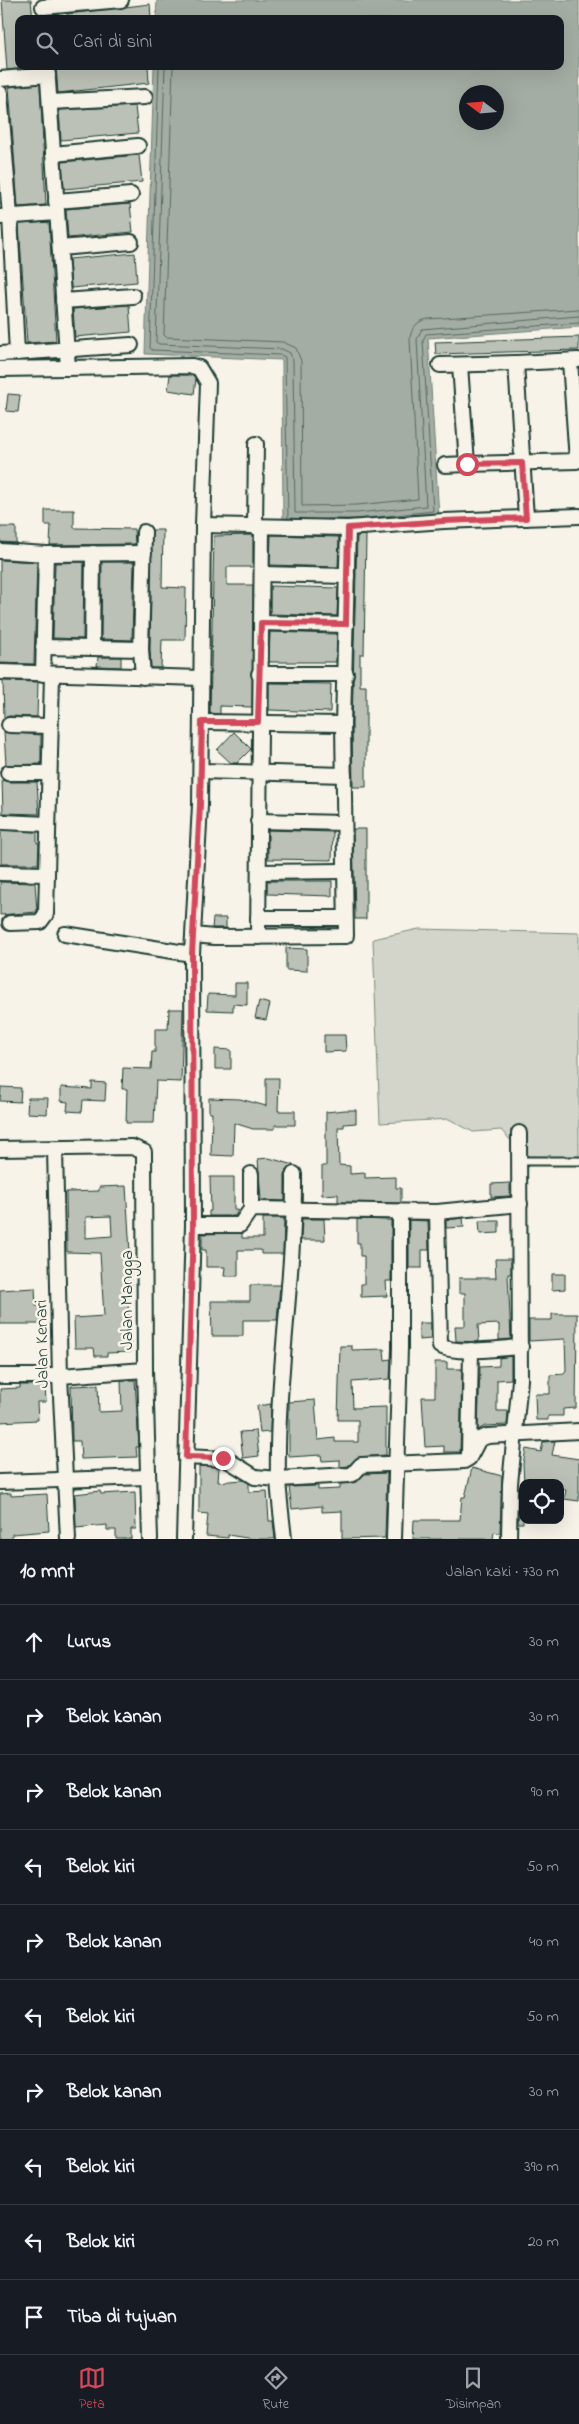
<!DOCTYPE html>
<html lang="id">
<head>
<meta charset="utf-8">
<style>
	body { margin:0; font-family:"Indie Flower",sans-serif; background:#242831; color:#f1f3f6 }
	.controls { position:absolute; right:15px; bottom:15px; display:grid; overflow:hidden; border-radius:10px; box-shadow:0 5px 20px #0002 }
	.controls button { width:45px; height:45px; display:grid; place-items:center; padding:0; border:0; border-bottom:1px solid #363941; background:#171b24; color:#f1f3f6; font:25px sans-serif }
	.compass { position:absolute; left:459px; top:85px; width:45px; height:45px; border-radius:50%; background:#171b24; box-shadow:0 5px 20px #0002; rotate:286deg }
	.stop { position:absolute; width:15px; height:15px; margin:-11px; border:4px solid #d1495b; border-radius:50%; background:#fff }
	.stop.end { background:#d1495b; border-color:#fff; box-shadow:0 1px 5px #0008 }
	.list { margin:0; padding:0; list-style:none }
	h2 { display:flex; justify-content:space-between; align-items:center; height:65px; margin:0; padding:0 20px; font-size:21px }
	h2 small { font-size:16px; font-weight:400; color:#9ea1a6 }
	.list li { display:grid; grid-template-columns:32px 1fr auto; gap:15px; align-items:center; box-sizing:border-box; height:75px; padding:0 20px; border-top:1px solid #363941 }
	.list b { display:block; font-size:19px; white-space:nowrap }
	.list em { font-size:16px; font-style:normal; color:#9ea1a6 }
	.icon { flex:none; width:28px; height:28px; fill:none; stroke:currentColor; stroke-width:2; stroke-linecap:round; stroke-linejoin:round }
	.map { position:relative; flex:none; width:579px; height:1539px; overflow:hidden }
	.search { position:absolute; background:#171b24; box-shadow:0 5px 20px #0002; left:15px; right:15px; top:15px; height:55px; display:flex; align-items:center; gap:12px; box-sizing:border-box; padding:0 18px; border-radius:10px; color:#9ea1a6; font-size:19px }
	.sheet { height:815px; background:#171b24 }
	nav { display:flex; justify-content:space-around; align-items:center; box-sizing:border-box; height:70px; border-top:1px solid #363941; background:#171b24; font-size:14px; color:#9ea1a6 }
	nav a { display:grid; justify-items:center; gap:2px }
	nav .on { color:#d1495b }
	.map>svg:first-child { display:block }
	.green { fill:#d3d5ca; stroke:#79897f }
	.water { fill:#a4ada3; stroke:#6f8077; fill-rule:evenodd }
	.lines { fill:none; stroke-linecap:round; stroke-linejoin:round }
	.shore { stroke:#546a60; stroke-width:1 }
	.building { fill:#bbc1b6; stroke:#1f3d34; fill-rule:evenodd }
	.service-casing { stroke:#1f3d34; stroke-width:11 }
	.minor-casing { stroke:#1f3d34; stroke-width:18 }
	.service { stroke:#f7f3e8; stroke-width:7 }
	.minor { stroke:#f7f3e8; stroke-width:14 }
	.route { stroke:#d1495b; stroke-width:6 }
	.labels { text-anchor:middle; stroke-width:5; stroke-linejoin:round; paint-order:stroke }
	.street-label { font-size:18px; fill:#1f3d34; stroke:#f7f3e8 }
</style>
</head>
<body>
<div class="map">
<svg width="579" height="1539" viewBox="0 0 579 1539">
	<rect width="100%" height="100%" fill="#f7f3e8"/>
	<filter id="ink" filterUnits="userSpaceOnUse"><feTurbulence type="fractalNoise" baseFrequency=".02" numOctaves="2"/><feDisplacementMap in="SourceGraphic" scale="10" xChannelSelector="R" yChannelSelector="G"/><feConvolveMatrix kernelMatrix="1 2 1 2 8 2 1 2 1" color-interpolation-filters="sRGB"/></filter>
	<g filter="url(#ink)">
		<!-- green -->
		<path class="green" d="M419 929 579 933V1157L525 1156 501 1130 473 1132 449 1119 380 1123 373 939Z"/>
		<!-- water -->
		<path class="water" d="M157 0H579V327L428 338 439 517 283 525 282 360 145 354 154 66H560V19H156ZM466 92H496V122H466Z"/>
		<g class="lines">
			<!-- shore -->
			<g class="shore">
				<path d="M159 66 150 348 152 350 281 355 285 357 288 519"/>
				<path d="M165 66 156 342 159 344 282 349 290 353 293 361 295 513H357L426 506 417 339 422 329 579 316"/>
				<path d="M173 66 164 335 166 337 283 342 296 348 301 361 302 506 357 505 418 499 410 339C411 328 417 321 428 319L579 309"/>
				<path d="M327 519H358L433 511 423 340 426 334 579 323"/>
			</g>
		</g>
		<!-- building -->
		<g class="building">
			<path d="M2 0H31L33 19H18L19 66 38 67 7 70Z"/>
			<path d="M150 4 151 19H67V14Z"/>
			<path d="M56 66H148L149 83 58 93Z"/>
			<path d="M40 84 46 205 18 207 9 87Z"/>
			<path d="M135 106 138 133 61 140 59 110Z"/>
			<path d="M139 155 142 182 64 189 62 162Z"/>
			<path d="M130 204 133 232 68 238 66 209Z"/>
			<path d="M49 222 56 341 27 343 19 224Z"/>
			<path d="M135 253 137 282 71 288 69 259Z"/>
			<path d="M129 305 131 332 75 337 73 309Z"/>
			<path d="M579 337V350L436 354 435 342Z"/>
			<path d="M170 375H193L196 379 194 394 168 390Z"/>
			<path d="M8 394 20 395 18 412 6 411Z"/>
			<path d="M45 510H74V528L134 529 135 544 50 545 51 525H45Z"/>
			<path d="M0 527H16V543L0 542Z"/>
			<path d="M152 530H163L162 587 186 588 185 640H162L161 668H151L150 649Z"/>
			<path d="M253 535V567H227V585H253L252 707 220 706V714L210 713 214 536Z"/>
			<path d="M271 535 339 537 338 567 270 565Z"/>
			<path d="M366 535 364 654H360V686H366V787H353L352 724 357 536Z"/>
			<path d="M0 560 37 562 34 664 0 663Z"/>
			<path d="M84 562 83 639 53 638 55 563Z"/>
			<path d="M102 562H134L132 640 101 639Z"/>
			<path d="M270 586 338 588 337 616 270 614Z"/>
			<path d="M270 632 337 634 336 662H269Z"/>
			<path d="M98 657H121V667L97 666Z"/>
			<path d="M3 681 38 682 37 717 9 716 4 718Z"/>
			<path d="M269 683 331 684 330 712 269 710Z"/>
			<path d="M4 732 41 735V764L6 765Z"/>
			<path d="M234 732 251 749 237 763H231L217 750Z"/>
			<path d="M2 780 8 782H37L39 814 3 813Z"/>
			<path d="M353 829H366V919H355Z"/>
			<path d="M1 830 37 832V843H39L38 864H1Z"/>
			<path d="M268 830 333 832 332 860 268 859Z"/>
			<path d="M267 881H332V896L267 894Z"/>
			<path d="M0 882 35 883 37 912 0 915Z"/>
			<path d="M213 918H226V928H212Z"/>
			<path d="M286 948 307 949V971L286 970Z"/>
			<path d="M235 983H247V1005L233 1004V1011L207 1010 208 994 235 995Z"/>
			<path d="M259 1001 270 1004 266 1020 255 1018Z"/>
			<path d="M169 1009H183L181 1082 156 1081 154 1123H126L127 1089H122L123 1068 151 1069 152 1052H155V1029H168Z"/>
			<path d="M324 1035H345L346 1051 324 1052Z"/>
			<path d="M215 1049 231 1050V1069H215Z"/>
			<path d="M266 1078H279L278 1111H295V1125H275V1129H253L234 1123 233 1156 211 1155 212 1113H209V1098L240 1099 266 1106Z"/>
			<path d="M92 1082 106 1083 105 1101 83 1100 82 1112 67 1111 68 1102 61 1101V1087L92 1089Z"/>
			<path d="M1 1087 21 1088 20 1102 0 1101Z"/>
			<path d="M28 1098H48L47 1114 27 1113Z"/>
			<path d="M345 1110H356V1123L344 1124V1127H338L339 1165 350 1166V1174L365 1173V1178L396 1177V1188H401V1203L338 1202V1194L322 1195V1166H326V1112Z"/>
			<path d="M269 1158 294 1165 287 1169 285 1173V1201L261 1200 258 1159Z"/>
			<path d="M210 1177H234V1210H238L235 1216H209V1211H211Z"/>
			<path d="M510 1183V1196L491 1197V1184Z"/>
			<path d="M126 1186 132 1286 127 1287 131 1352 107 1353V1356H95L94 1348H75L74 1318 104 1316 100 1253 67 1252 66 1192 99 1191V1187ZM111 1216 112 1236 86 1238V1217Z"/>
			<path d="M263 1218H284L283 1254H261V1250H238V1276H224L225 1267H206V1250H202V1234L242 1233V1238H263Z"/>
			<path d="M463 1218 464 1227 446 1228V1220Z"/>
			<path d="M302 1219H324L325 1240H301Z"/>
			<path d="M357 1219 391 1220V1281H386L387 1296 361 1297V1284H364V1256H360V1243H357Z"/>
			<path d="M409 1220 428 1221 429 1250H422V1268H409Z"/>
			<path d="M479 1221H499V1233L480 1234Z"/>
			<path d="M495 1259H511V1274H508L511 1339 499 1340V1324L478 1325 479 1342 456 1341 455 1326H465V1293H459V1278H496Z"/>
			<path d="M552 1274H565V1289L552 1290Z"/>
			<path d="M250 1285H280L277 1320H243V1336H212L211 1301H250Z"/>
			<path d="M35 1288 36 1306H41L42 1324H0V1290Z"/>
			<path d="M552 1314H577L576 1408 563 1409V1416H548V1420H536L535 1394H550V1375L564 1374 566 1370 565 1339 529 1341V1320H552Z"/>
			<path d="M419 1323H431V1339L419 1340Z"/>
			<path d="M340 1346H352V1350L384 1349 385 1360 391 1359 390 1379 352 1382 353 1408 386 1407V1455L358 1457 348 1466 340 1467V1460L322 1461 321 1455 289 1457V1402L315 1400 318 1440 335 1438V1442H358V1420H338Z"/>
			<path d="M511 1356V1379L497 1380V1411H508L507 1425 485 1426 478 1430 480 1367 499 1366V1358Z"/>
			<path d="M435 1362H447V1369H462L460 1452H444V1446L425 1447 422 1397H435Z"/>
			<path d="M121 1380H135L139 1447H136L137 1457 81 1459 80 1441H72L71 1386 98 1385 99 1412 122 1411Z"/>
			<path d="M20 1385H45L46 1402H37L38 1420 0 1422V1389L20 1388Z"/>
			<path d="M271 1404 270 1432 260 1433 257 1406Z"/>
			<path d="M256 1431 259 1456 243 1458 240 1432Z"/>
			<path d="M555 1441 552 1455 579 1459V1501L564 1499 566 1490 560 1489V1483H524L523 1464 526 1449 541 1452 543 1442Z"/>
			<path d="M199 1466 219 1467 218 1482 243 1480 249 1483V1492L267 1491 269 1521H273L275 1539H253L228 1535V1538L206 1536 208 1514 199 1513Z"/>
			<path d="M472 1468 502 1476 500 1533 494 1532 493 1539H413L414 1520H460L462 1497H465Z"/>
			<path d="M387 1473 385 1538 342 1539V1511L322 1512V1506L292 1509 289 1487 318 1486V1490L340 1489V1484L356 1482 365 1474Z"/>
			<path d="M523 1489V1523H518L519 1490Z"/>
			<path d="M100 1491 101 1494 135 1492 136 1529H131V1539H116V1530H107V1525L76 1528 75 1494Z"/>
			<path d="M11 1493V1496L47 1494 49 1531 12 1534V1539H0V1494Z"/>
		</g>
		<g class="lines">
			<defs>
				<path id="service" d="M519 1161H579"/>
				<g id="minor">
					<path d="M43 7 121 0"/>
					<path d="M47 66 68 368"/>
					<path d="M0 79 48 75"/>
					<path d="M0 93 10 216 17 353"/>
					<path d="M50 102 145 97"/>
					<path d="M53 154 138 146"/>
					<path d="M56 201 131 195"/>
					<path d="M0 217 57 213"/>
					<path d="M60 248 131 242"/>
					<path d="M63 301 133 296"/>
					<path d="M0 354 131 345"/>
					<path d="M516 363 578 360"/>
					<path d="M440 365 516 363 526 518"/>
					<path d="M0 369 192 366 199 368 208 383 203 525 200 805 192 954 193 1225 184 1539"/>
					<path d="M467 464 577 461 570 361"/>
					<path d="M445 465 467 464 460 365"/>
					<path d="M203 525 348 528 444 521 579 516"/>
					<path d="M255 527 256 444"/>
					<path d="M0 551 46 554 144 553"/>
					<path d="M262 574 347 576"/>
					<path d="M261 623 346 625"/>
					<path d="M43 647 141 649"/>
					<path d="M92 647 93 553"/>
					<path d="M0 672 201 678"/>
					<path d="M43 674 46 554"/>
					<path d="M259 674H346"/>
					<path d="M143 677 141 649 144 532"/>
					<path d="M202 722 343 724"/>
					<path d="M9 725 50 726"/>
					<path d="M201 771 344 775"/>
					<path d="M8 773H49"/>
					<path d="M258 821 344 823"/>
					<path d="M3 822 48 824"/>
					<path d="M259 872 343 871"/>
					<path d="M0 873 46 874"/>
					<path d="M258 918H345"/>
					<path d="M10 923 40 922 46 914 52 675"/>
					<path d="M65 934 192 954"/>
					<path d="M194 935 214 937 346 936 343 724 348 528"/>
					<path d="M258 937 262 527"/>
					<path d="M0 1149 132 1147 144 1152 145 1370 150 1539"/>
					<path d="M55 1149 60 1376 68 1539"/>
					<path d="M251 1209V1174"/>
					<path d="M437 1212 440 1346C458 1355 500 1348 521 1347"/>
					<path d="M193 1225H240L251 1209 437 1212 520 1204"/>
					<path d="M0 1376H60L145 1370"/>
					<path d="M469 1454 471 1350"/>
					<path d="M186 1457 226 1459 255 1477 278 1479 349 1475 353 1474 361 1465 464 1461 469 1458 479 1439 488 1436 579 1431"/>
					<path d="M0 1482 147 1477"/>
					<path d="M284 1539C282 1519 279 1498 278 1478 276 1376 295 1275 294 1174"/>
					<path d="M394 1539 400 1348V1212"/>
					<path d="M509 1539 510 1484 520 1380 519 1133"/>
				</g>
			</defs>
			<!-- service casing -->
			<use href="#service" class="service-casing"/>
			<!-- minor casing -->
			<use href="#minor" class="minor-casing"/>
			<!-- service -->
			<use href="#service" class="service"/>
			<!-- minor -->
			<use href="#minor" class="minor"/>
		</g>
	</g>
	<g class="lines" filter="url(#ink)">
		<!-- route -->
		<path class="route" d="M223 1458 186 1457 193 1226 192 954 200 805 202 722H258L261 623 346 624 348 528 444 521 526 518 522 463 467 464"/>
	</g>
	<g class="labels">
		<!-- street labels -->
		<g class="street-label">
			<text transform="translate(126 1300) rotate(-90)" y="6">Jalan Mangga</text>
			<text transform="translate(41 1344) rotate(-91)" y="6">Jalan Kenari</text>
		</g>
	</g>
</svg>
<div class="controls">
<button><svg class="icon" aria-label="locate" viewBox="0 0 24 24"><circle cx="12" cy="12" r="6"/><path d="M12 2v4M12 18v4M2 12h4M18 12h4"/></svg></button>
</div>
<svg class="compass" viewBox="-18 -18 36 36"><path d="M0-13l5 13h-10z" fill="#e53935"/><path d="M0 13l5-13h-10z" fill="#9ea1a6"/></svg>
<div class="stop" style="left:467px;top:464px"></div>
<div class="stop end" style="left:223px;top:1458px"></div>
<div class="search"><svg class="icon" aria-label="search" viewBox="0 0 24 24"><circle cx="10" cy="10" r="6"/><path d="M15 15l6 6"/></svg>Cari di sini</div>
</div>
<section class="sheet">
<h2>10 mnt<small>Jalan kaki · 730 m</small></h2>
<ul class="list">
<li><svg class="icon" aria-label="ahead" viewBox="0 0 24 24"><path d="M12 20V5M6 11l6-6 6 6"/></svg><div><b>Lurus</b></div><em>30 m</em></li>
<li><svg class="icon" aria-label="right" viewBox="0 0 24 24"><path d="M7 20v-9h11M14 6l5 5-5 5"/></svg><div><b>Belok kanan</b></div><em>30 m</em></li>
<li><svg class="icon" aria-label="right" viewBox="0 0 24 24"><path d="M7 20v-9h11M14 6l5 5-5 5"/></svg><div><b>Belok kanan</b></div><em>90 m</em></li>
<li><svg class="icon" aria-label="left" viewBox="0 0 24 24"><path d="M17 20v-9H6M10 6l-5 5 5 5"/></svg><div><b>Belok kiri</b></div><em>50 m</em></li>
<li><svg class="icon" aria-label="right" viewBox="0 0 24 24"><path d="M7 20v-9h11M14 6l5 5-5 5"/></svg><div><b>Belok kanan</b></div><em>40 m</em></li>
<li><svg class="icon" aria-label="left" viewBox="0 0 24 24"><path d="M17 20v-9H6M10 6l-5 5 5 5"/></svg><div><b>Belok kiri</b></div><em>50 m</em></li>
<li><svg class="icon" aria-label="right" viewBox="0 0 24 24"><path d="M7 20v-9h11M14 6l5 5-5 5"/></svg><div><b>Belok kanan</b></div><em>30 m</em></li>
<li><svg class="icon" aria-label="left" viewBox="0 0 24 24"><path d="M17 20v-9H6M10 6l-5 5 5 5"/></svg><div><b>Belok kiri</b></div><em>390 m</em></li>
<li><svg class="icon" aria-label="left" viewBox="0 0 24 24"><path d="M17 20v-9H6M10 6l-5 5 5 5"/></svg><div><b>Belok kiri</b></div><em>20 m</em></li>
<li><svg class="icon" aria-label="arrive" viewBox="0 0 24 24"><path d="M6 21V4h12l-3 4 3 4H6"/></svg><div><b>Tiba di tujuan</b></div></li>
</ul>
</section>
<nav>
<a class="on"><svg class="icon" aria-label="map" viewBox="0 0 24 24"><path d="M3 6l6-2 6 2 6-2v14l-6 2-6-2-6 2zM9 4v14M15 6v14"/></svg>Peta</a>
<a><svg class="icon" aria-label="directions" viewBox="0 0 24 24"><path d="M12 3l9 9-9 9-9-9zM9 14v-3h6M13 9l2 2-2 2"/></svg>Rute</a>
<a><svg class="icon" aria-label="saved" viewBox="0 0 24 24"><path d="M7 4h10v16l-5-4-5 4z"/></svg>Disimpan</a>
</nav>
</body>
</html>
